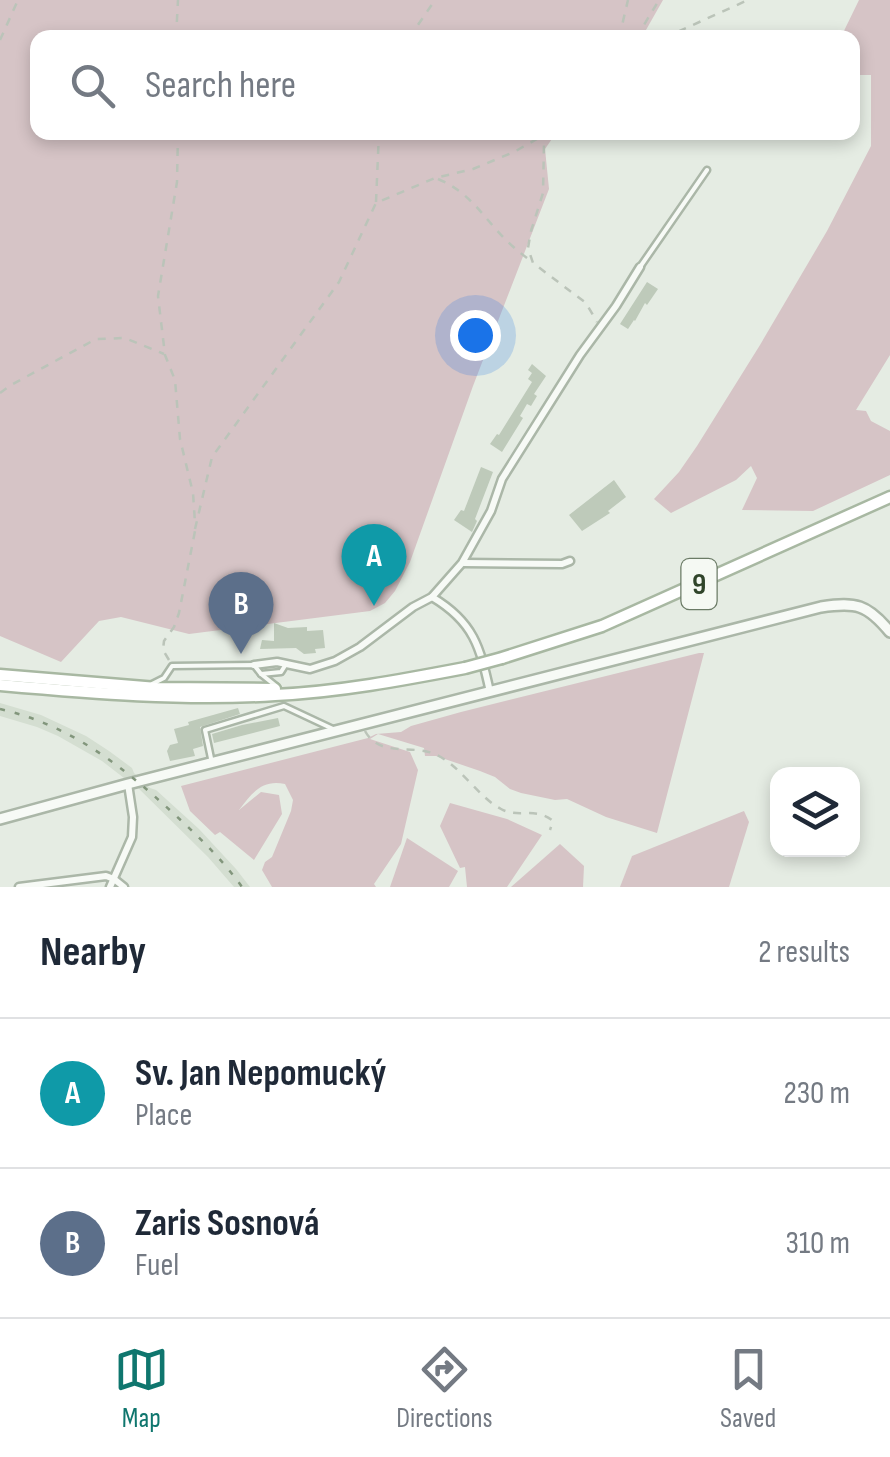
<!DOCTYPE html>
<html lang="en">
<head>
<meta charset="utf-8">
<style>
	body { margin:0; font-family:"Sofia Sans Condensed",sans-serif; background:#f6f6f7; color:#1f2937 }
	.controls { position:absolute; right:30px; bottom:30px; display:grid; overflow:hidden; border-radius:20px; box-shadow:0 5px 15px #0003 }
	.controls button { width:90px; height:90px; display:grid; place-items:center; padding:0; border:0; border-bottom:2px solid #e0e1e3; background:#fff; color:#1f2937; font:50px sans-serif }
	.you { position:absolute; left:475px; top:335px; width:35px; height:35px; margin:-25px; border:8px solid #fff; border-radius:50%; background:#1a73e8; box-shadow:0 0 0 15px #1a73e833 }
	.badge { display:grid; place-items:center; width:65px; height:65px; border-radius:50%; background:#0f766e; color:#fff; font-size:32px; font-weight:700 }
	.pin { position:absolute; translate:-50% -82px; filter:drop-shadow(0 2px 5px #0008) }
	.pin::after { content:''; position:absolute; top:52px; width:35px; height:30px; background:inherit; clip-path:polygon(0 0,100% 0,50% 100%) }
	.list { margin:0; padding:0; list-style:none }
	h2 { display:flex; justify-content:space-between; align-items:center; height:130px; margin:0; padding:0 40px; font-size:42px }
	h2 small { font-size:32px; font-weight:400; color:#747a83 }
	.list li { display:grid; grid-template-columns:65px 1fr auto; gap:30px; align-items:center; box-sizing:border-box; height:150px; padding:0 40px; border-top:2px solid #e0e1e3 }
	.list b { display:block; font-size:38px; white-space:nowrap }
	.list p { margin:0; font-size:32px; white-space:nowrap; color:#747a83 }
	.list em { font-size:32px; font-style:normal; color:#747a83 }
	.icon { flex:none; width:55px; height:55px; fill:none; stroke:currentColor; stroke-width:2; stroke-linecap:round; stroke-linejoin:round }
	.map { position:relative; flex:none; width:890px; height:887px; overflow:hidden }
	.search { position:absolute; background:#fff; box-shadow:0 5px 15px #0003; left:30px; right:30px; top:30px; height:110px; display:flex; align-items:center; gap:25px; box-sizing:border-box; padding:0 35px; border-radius:20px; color:#747a83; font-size:38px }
	.sheet { height:430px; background:#fff }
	nav { display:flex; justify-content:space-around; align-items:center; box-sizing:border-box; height:140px; border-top:2px solid #e0e1e3; background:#fff; font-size:28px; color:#747a83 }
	nav a { display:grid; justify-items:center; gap:5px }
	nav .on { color:#0f766e }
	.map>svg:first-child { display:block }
	.built { fill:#d4ded1 }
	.green { fill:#d6c4c6 }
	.building { fill:#becaba }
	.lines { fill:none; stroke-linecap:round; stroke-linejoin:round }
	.service-casing { stroke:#abb7a8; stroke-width:9 }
	.minor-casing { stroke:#abb7a8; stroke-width:11 }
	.tertiary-casing { stroke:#abb7a8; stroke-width:14 }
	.primary-casing { stroke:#a8b8a2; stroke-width:15 }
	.path { stroke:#bbc4b9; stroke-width:2.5; stroke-dasharray:8 8; stroke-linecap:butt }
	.service { stroke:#f7faf6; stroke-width:4 }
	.minor { stroke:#f7faf6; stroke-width:6 }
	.tertiary { stroke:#f7faf6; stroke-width:9 }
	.primary { stroke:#fff; stroke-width:10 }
	.rail { stroke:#82967c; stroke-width:2.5; stroke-dasharray:5 10; stroke-linecap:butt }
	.primary-bridge-casing { stroke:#a8b8a2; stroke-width:15; stroke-linecap:butt }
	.primary-bridge { stroke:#fff; stroke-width:10 }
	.labels { text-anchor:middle; stroke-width:8; stroke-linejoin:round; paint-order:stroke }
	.shield { fill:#f5f9f3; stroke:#6b7b66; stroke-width:2.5 }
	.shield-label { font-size:30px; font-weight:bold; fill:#30452a }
</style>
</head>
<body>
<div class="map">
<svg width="890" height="887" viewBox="0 0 890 887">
	<rect width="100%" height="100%" fill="#e5ece3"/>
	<!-- built -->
	<path class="built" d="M0 703 41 715 86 736 109 751 132 768 134 773 150 788 156 790 199 829 236 869 250 887H234L208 857 128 778H124L102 761 58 736 37 727 0 716Z"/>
	<!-- green -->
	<g class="green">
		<path d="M0 0H663L642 37 38 38V132L556 133 545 149 549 189 473 386 410 562 395 591 385 603 370 611 189 634 121 617 99 621 61 662 0 636Z"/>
		<path d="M859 0H890V355L856 410 866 411 871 421 890 431V475L813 511 742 510 757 478 751 466 736 480 671 513 654 499 679 472 697 446 760 345 827 231 871 146V75H853L852 38 841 37Z"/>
		<path d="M699 653H704L657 833 606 817 567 799 555 800 521 793 510 789 495 777 480 771 436 756H425L424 748 378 734 370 739 410 752 418 770 401 844 374 884 376 887H272L262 870 265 862 272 857 291 811 293 800 285 784C262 779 252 793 239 810L261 792 279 795 282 814 254 860 220 832 215 835 190 811 181 786 368 738 376 734 401 732 411 726 461 712Z"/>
		<path d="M450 803 507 819 542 835 507 887H467L465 867 460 868 440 826Z"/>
		<path d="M744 811 749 822 729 887H620L632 856Z"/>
		<path d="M407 838 458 871 449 887H390Z"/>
		<path d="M560 844 584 866 583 887H511Z"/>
	</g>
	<!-- building -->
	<g class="building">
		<path d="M647 282 658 289 647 305 645 303 635 321 634 320 628 329 620 324Z"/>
		<path d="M532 364 546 376 534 394 537 396 531 406 527 404 520 416 523 418 502 452 490 444 497 434 499 435 532 382 528 379 532 373 528 370Z"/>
		<path d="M481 467 493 472 475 519 477 521 472 532 454 520 461 510 464 511Z"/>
		<path d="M614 480 626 497 608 511 610 513 582 531 569 515Z"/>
		<path d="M274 623 288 628 307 627V631L323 630 325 648 315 649 316 653 304 654 296 648 260 649 262 640 274 641Z"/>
		<path d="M238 708 240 714 200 727 203 746 193 749 195 756 170 761 167 751 170 745 178 743 174 729 189 725 188 722Z"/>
		<path d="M278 718 280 726 214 743 212 734 242 725Z"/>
	</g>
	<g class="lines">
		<defs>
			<g id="service">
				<path d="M640 267 707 170"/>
				<path d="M261 674 281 672 286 664"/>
				<path d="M152 684 164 678 172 666 254 665 261 674 276 686"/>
				<path d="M212 763 205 730 284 706 333 729"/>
			</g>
			<g id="minor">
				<path d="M464 563 562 564 570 561"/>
				<path d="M432 597C474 622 480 647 490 692"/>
				<path d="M254 665 277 662 310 669 335 661 360 647 413 607 432 597 462 563 491 511 502 479 580 355 616 306 640 267"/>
				<path d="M19 887 106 876 114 879 124 887"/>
				<path d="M110 887 132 837 133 817 128 784"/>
			</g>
			<path id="tertiary" d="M0 819 128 784 821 607C856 602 867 604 890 632"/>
			<g id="primary">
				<path d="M502 658 602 626 890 497"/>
				<path d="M0 675 157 688 275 689"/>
				<path d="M0 685C91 693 184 701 275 695 339 692 402 680 465 668"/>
			</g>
		</defs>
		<!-- service casing -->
		<use href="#service" class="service-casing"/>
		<!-- minor casing -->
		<use href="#minor" class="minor-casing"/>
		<!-- tertiary casing -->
		<use href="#tertiary" class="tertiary-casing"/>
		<!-- primary casing -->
		<use href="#primary" class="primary-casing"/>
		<!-- path -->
		<g class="path">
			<path d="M176 38 178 0"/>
			<path d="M409 38 435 0"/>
			<path d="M619 38 628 0"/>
			<path d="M636 38 659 0"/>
			<path d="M664 38 748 0"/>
			<path d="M0 40 18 0"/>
			<path d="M178 132 177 182 158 296 165 355 175 380 180 439 193 493 195 523"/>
			<path d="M552 132 544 144 543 193 531 231 528 248 533 263 586 303 597 322"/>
			<path d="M438 179C471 193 482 216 506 240 514 248 523 255 532 262"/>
			<path d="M376 202 379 132"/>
			<path d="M0 393 11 385 96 339 125 338 164 354"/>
			<path d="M195 529 212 457 339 282 376 203 435 178 473 169 514 152 549 132"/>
			<path d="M169 660 163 650 164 641 174 627 179 613 195 531"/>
			<path d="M365 731C380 758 411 744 435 754 460 765 478 797 501 809 519 819 535 806 553 821L550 830"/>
		</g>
		<!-- service -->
		<use href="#service" class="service"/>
		<!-- minor -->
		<use href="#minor" class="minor"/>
		<!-- tertiary -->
		<use href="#tertiary" class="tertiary"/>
		<!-- primary -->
		<use href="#primary" class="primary"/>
		<!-- rail -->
		<path class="rail" d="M0 709C70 725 121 765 173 813 198 836 222 859 242 887"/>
		<defs>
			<path id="primary-bridge" d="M465 668 502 658"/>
		</defs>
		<!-- primary-bridge casing -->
		<use href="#primary-bridge" class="primary-bridge-casing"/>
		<!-- primary-bridge -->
		<use href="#primary-bridge" class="primary-bridge"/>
	</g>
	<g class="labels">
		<!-- shield labels -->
		<rect class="shield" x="681.5" y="559" width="35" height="50" rx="8"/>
		<g class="shield-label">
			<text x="699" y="594">9</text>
		</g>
	</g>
</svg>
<div class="controls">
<button><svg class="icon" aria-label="layers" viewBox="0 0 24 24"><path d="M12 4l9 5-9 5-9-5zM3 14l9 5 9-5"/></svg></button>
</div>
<div class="you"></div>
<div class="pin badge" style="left:374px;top:606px;background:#0f9aa8">A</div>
<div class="pin badge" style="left:241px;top:654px;background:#5c6f8a">B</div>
<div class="search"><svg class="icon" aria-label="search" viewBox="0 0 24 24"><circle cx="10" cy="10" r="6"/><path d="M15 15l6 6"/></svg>Search here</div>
</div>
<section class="sheet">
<h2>Nearby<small>2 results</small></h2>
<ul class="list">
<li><span class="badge" style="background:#0f9aa8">A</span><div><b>Sv. Jan Nepomucký</b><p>Place</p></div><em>230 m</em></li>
<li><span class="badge" style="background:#5c6f8a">B</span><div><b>Zaris Sosnová</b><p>Fuel</p></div><em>310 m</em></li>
</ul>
</section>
<nav>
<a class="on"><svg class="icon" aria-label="map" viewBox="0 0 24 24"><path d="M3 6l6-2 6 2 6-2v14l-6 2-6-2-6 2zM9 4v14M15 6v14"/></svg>Map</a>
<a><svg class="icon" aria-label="directions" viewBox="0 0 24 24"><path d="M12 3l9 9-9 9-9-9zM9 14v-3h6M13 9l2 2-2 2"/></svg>Directions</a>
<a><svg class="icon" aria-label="saved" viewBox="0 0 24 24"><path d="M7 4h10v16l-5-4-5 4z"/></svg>Saved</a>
</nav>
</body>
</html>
